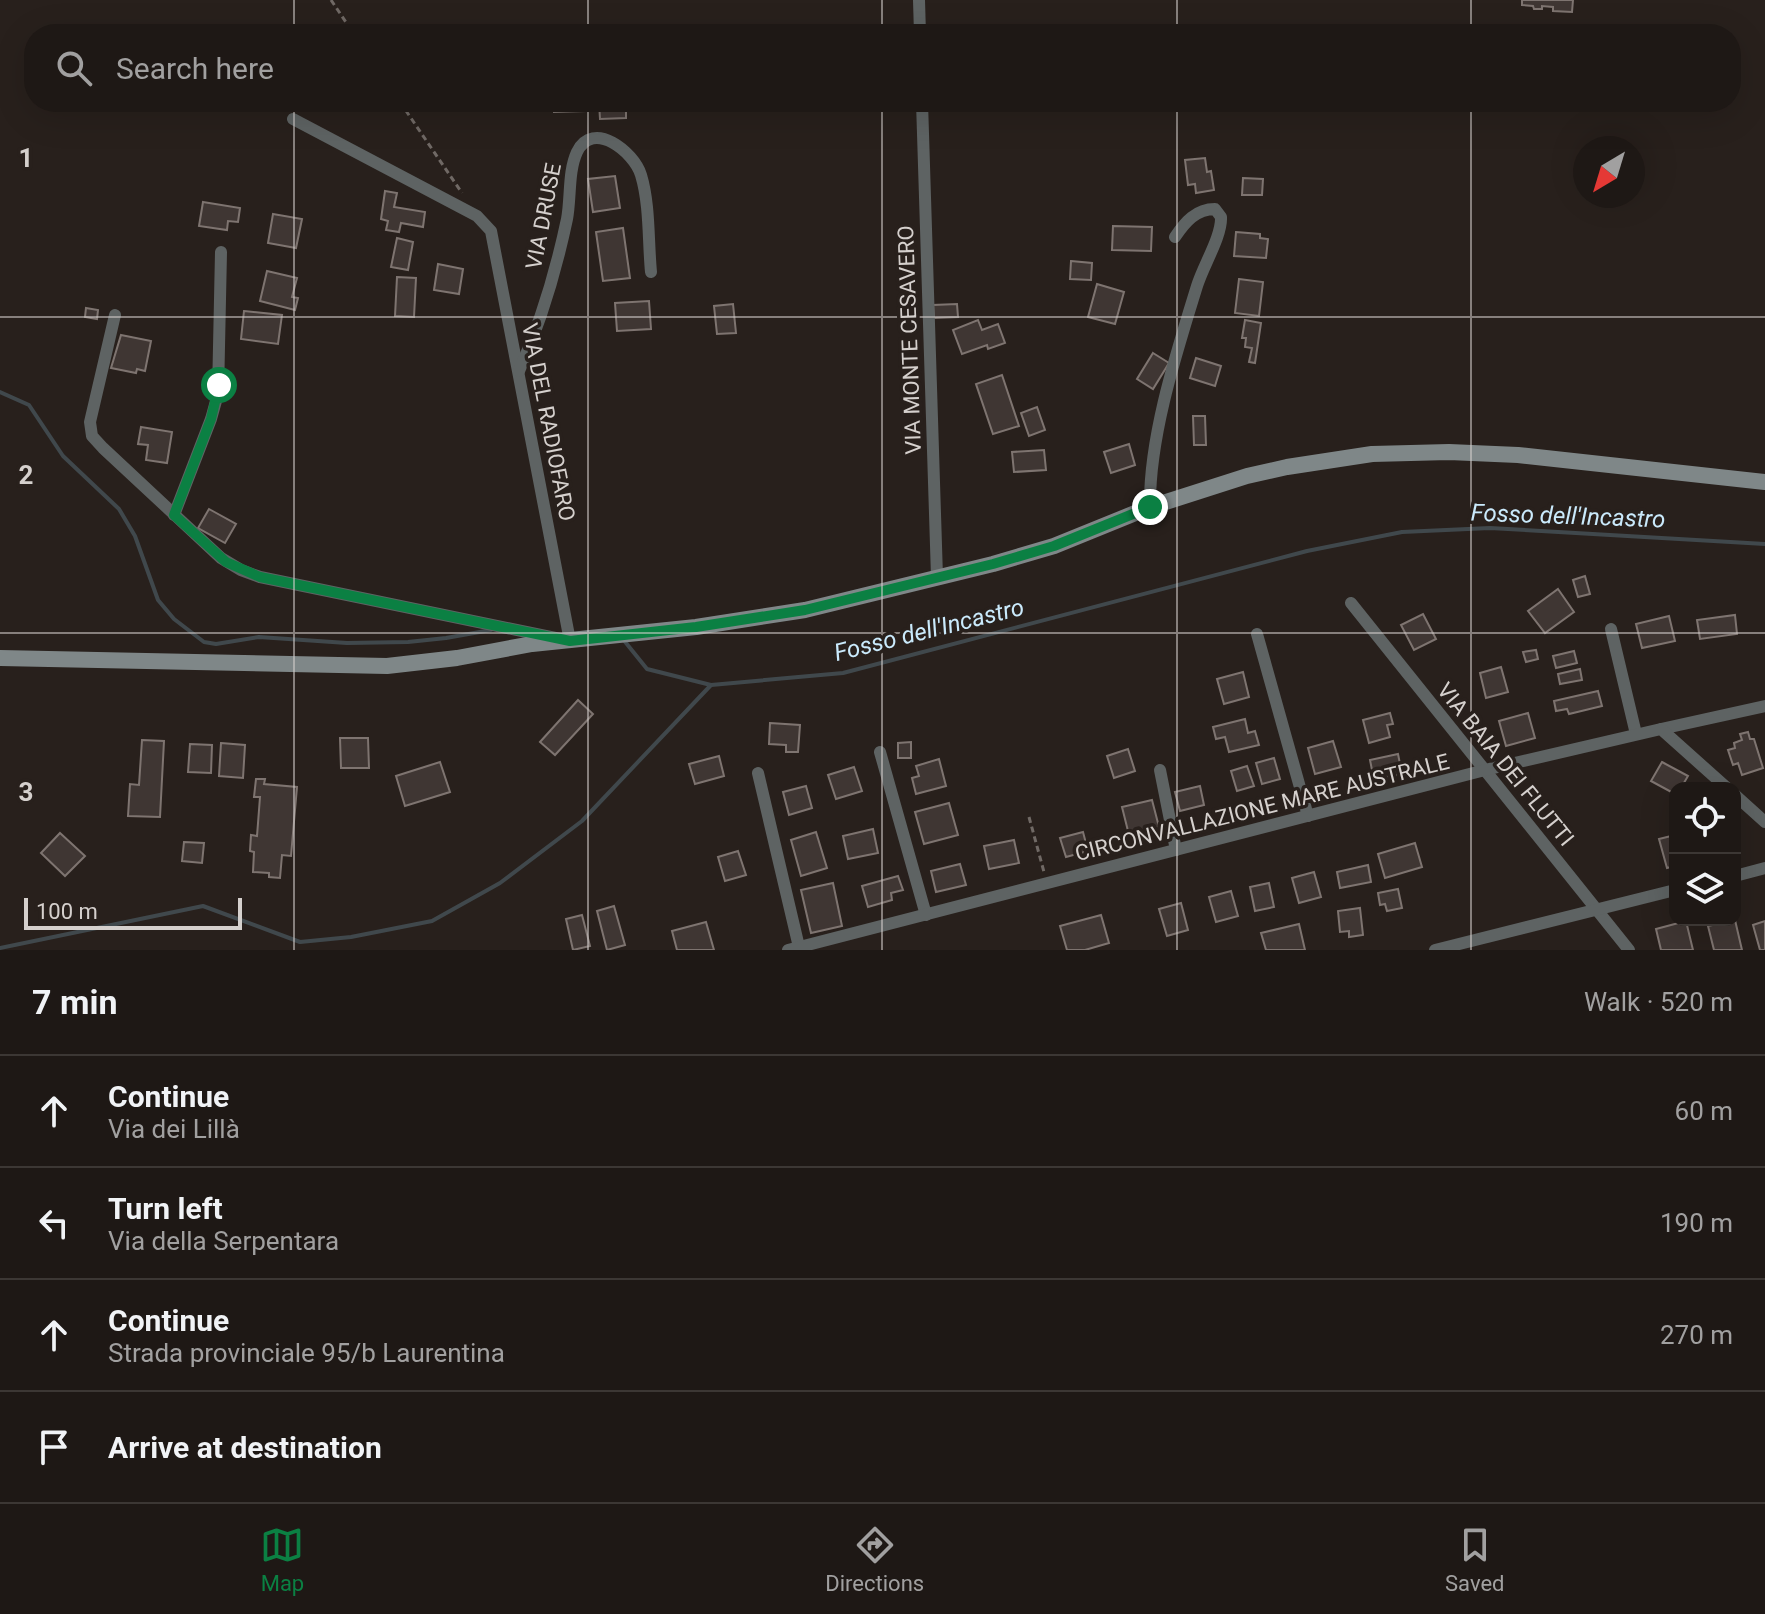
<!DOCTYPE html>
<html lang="en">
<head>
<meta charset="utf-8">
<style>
	body { margin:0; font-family:Roboto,sans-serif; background:#2b2522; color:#f1f3f6 }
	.controls { position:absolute; right:24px; bottom:24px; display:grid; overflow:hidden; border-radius:16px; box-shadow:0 8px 32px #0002 }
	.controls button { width:72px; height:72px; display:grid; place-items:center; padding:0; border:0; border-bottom:2px solid #3c3734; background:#1e1815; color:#f1f3f6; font:40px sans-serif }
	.compass { position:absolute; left:1573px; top:136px; width:72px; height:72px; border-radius:50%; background:#1e1815; box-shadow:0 8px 32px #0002; rotate:218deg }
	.scale { position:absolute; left:24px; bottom:20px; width:218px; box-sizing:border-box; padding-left:8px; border:4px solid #d5d0cd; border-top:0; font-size:22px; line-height:28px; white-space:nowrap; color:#d5d0cd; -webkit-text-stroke:6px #28201c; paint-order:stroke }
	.stop { position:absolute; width:24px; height:24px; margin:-18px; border:6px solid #0b8043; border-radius:50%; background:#fff }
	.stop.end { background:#0b8043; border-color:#fff; box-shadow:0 2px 8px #0008 }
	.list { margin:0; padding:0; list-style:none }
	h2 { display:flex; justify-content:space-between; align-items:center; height:104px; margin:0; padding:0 32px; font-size:34px }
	h2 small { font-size:26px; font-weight:400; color:#a1a0a0 }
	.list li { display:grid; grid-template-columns:52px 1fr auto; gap:24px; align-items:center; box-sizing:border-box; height:112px; padding:0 32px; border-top:2px solid #3c3734 }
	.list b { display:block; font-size:30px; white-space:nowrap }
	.list p { margin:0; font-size:26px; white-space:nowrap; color:#a1a0a0 }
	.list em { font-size:26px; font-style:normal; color:#a1a0a0 }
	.icon { flex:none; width:44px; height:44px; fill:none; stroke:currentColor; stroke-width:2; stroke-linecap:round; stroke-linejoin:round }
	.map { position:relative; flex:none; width:1765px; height:950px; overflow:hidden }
	.search { position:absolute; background:#1e1815; box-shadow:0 8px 32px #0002; left:24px; right:24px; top:24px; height:88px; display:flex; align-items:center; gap:20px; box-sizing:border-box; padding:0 28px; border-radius:32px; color:#a1a0a0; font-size:30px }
	.sheet { height:552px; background:#1e1815 }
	nav { display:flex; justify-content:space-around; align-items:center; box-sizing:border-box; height:112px; border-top:2px solid #3c3734; background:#1e1815; font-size:22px; color:#a1a0a0 }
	nav a { display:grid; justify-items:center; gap:4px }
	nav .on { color:#0b8043 }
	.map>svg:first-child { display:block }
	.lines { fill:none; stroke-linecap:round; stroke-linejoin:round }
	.stream { stroke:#40484c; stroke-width:4 }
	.building { fill:#3f3633; stroke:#7e7470; stroke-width:2 }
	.path { stroke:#706965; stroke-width:3; stroke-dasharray:6 4; stroke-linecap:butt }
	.minor { stroke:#5e6363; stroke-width:12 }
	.secondary { stroke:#7f8788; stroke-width:16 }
	.route { stroke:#0b8043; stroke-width:10 }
	.grid { fill:none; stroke:#d5d0cd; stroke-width:2; stroke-opacity:0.55 }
	.labels { text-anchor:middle; stroke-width:7; stroke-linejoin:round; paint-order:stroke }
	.street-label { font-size:22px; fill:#d5d0cd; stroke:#28201c }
	.water-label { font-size:24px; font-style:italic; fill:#caeafc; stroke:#28201c }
	.grid-label { font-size:26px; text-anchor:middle; font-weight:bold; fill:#d5d0cd; stroke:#28201c; stroke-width:7; stroke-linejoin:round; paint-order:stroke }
</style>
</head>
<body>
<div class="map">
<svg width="1765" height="950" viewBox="0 0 1765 950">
	<rect width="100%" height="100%" fill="#28201c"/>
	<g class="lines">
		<!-- stream -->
		<g class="stream">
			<path d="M0 392 29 405 63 456 119 509 135 536 158 600 174 619 204 642 216 644 259 637 347 643 408 642 446 638 491 630"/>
			<path d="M622 638 647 669 711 685"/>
			<path d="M0 948 203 906 300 942 351 937 432 921 500 883 582 821 711 685 843 673 1307 551 1402 532 1490 528 1765 544"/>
		</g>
	</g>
	<!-- building -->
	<g class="building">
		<path d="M1522 0H1573L1572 12 1553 11V7L1542 6V9H1534L1533 6 1522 5Z"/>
		<path d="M554 102H586V111L554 112Z"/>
		<path d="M599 102H626V118L600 119Z"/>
		<path d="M1205 158 1207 172 1211 171 1214 190 1196 193 1195 184 1188 185 1185 160Z"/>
		<path d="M615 176 620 208 593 212 588 179Z"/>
		<path d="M1243 178 1263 179 1262 195H1242Z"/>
		<path d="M385 191 397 193 394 207 425 212 423 227 401 223 399 232 386 230 388 221 381 219Z"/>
		<path d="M203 202 240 208 238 222 228 221 227 230 199 226Z"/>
		<path d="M273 214 302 219 296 248 268 243Z"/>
		<path d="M1113 226 1152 227 1151 251 1112 250Z"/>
		<path d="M623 228 630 278 603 281 596 232Z"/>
		<path d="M1236 232 1260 234V238L1268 239 1266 258 1234 256Z"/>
		<path d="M397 238 413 242 408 270 391 267Z"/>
		<path d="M1071 261 1092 263 1091 280 1070 279Z"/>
		<path d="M438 264 463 269 459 294 434 290Z"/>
		<path d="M267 271 297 278 292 297 298 298 295 310 260 301Z"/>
		<path d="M397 277 416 278 414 317 395 316Z"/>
		<path d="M1239 279 1263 282 1259 316 1235 313Z"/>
		<path d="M1097 284 1124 292 1115 324 1088 317Z"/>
		<path d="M649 301 651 329 617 331 615 303Z"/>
		<path d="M733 304 736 333 717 334 714 306Z"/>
		<path d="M957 304 958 317 934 318 933 305Z"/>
		<path d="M86 308 98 310 97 319 85 317Z"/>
		<path d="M244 311 282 315 278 344 241 339Z"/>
		<path d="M978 320 982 330 998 324 1005 343 988 349 987 345 962 354 953 330Z"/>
		<path d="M1245 320 1261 323 1255 363 1249 362 1252 348 1245 347 1246 338H1242Z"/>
		<path d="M121 335 151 341 145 371 137 369 136 373 111 368Z"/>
		<path d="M1153 353 1169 363 1153 389 1137 379Z"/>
		<path d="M1196 358 1221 366 1215 386 1190 378Z"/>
		<path d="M1002 375 1019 426 993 434 976 384Z"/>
		<path d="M1037 407 1045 430 1029 436 1021 413Z"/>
		<path d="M1193 416H1205L1206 445H1194Z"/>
		<path d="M141 427 172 432 167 463 146 460 148 445 138 444Z"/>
		<path d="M1129 444 1135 465 1111 473 1104 452Z"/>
		<path d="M1044 450 1046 470 1014 472 1012 452Z"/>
		<path d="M209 509 236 524 225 543 198 528Z"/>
		<path d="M1585 576 1590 594 1578 597 1573 580Z"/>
		<path d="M1558 589 1574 612 1545 633 1528 611Z"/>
		<path d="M1423 614 1436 639 1414 650 1401 625Z"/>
		<path d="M1735 615 1737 634 1700 639 1697 620Z"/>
		<path d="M1669 616 1675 641 1642 648 1636 624Z"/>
		<path d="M1536 650 1538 659 1526 662 1523 652Z"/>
		<path d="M1574 651 1577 663 1556 668 1553 656Z"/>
		<path d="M1501 667 1508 692 1486 698 1480 673Z"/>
		<path d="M1580 669 1582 680 1560 684 1558 674Z"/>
		<path d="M1243 672 1249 697 1224 704 1217 679Z"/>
		<path d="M1598 691 1602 706 1569 714 1567 709 1556 711 1554 701Z"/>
		<path d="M578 700 593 714 555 755 540 742Z"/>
		<path d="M1390 713 1393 724 1387 725 1390 737 1369 743 1363 720Z"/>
		<path d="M1528 713 1535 738 1506 746 1499 721Z"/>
		<path d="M1245 719 1248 733 1255 731 1259 745 1229 752 1225 737 1216 739 1213 727Z"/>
		<path d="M770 723 800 725 798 752H786V745L769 744Z"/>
		<path d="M1748 732 1750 739H1754L1763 768 1742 775 1738 763 1733 765 1728 750 1735 748 1734 743 1742 740 1740 734Z"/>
		<path d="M340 738H368L369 768H341Z"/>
		<path d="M142 740 164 741 160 817 128 816 130 784 139 785Z"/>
		<path d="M1333 741 1341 767 1315 774 1308 748Z"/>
		<path d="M911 742V758H898V743Z"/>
		<path d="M221 743 245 745 243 778 219 776Z"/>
		<path d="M190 744 212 745 211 773 188 772Z"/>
		<path d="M1128 749 1135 771 1114 778 1107 756Z"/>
		<path d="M1398 754 1402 774 1374 780 1370 760Z"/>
		<path d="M719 756 724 776 695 784 689 764Z"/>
		<path d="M1274 758 1280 779 1262 784 1256 763Z"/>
		<path d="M939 759 946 786 916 794 912 778 919 776 916 766Z"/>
		<path d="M440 762 450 792 405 806 396 776Z"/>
		<path d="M1662 762 1688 776 1681 788H1675V794L1651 781Z"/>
		<path d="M1247 766 1254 786 1237 791 1231 771Z"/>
		<path d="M854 767 862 791 836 799 828 775Z"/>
		<path d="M256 779H265L264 784 297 787 291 856 282 855 280 878 269 877V873L253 872 254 852 250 851 251 835 257 836 260 797H254Z"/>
		<path d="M806 786 812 808 789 815 783 792Z"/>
		<path d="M1200 786 1204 805 1180 811 1175 792Z"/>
		<path d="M1152 800 1159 827 1129 835 1122 807Z"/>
		<path d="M949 803 958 835 924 844 915 812Z"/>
		<path d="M873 829 878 853 848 859 843 836Z"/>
		<path d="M816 832 827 868 801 876 791 840Z"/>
		<path d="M1083 832 1088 851 1066 857 1060 838Z"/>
		<path d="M60 833 85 856 65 876 41 853Z"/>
		<path d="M1675 835V866L1667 868 1659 839Z"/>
		<path d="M1014 840 1019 863 989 869 984 846Z"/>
		<path d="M184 842 204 843 202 863 182 861Z"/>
		<path d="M1415 843 1422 867 1385 878 1378 854Z"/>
		<path d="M738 851 746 875 725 881 718 857Z"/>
		<path d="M960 864 966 885 936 892 931 871Z"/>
		<path d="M1368 865 1371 882 1340 888 1337 872Z"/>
		<path d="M1314 872 1321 897 1299 903 1292 878Z"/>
		<path d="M898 876 903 890 891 893 892 900 868 907 862 886Z"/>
		<path d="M833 883 842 926 811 933 801 890Z"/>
		<path d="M1269 883 1274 907 1255 911 1250 887Z"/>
		<path d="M1398 889 1402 908 1387 911 1385 904 1380 905 1378 893Z"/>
		<path d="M1231 891 1238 916 1216 922 1209 897Z"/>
		<path d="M1181 903 1188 930 1167 936 1159 909Z"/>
		<path d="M614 906 625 945 607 950 597 911Z"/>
		<path d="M1360 908 1363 935 1349 937V931L1340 932 1338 911Z"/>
		<path d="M582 915 590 946 573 950 566 919Z"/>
		<path d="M1101 915 1109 943 1085 950H1067L1060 926Z"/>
		<path d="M1735 920 1742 950H1714L1708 926Z"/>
		<path d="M1686 921 1693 950H1661L1656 929Z"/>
		<path d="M1765 921V950H1760L1753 925Z"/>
		<path d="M706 922 714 950H677L672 931Z"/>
		<path d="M1299 924 1305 950H1266L1261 933Z"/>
	</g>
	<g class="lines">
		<!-- path -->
		<g class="path">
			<path d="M331 0 354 34"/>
			<path d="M400 102 462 193"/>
			<path d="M1029 817 1044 872"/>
		</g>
		<!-- minor -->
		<g class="minor">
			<path d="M919 0 920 34"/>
			<path d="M922 102 937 577"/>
			<path d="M115 315 90 422 92 436 103 448 221 558 241 570 260 577 570 641 491 231 477 216 293 119"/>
			<path d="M519 371C541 322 556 271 567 219 571 198 568 171 577 152 593 119 634 152 641 175 650 205 648 241 651 272"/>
			<path d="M1150 507C1149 437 1176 354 1197 286 1203 266 1222 236 1221 217L1215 209C1196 209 1185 222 1175 237"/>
			<path d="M174 515 211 419 218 394 221 252"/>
			<path d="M1351 603 1629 950"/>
			<path d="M1611 629 1636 734"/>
			<path d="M1257 634 1308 816"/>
			<path d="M1661 729 1765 706"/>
			<path d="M880 752 926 915"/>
			<path d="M1160 770 1176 850"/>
			<path d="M758 773 799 947"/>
			<path d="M1735 795 1765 822"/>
			<path d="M1735 876 1765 868"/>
			<path d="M788 950 1485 770 1661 729 1727 788"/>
			<path d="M1435 950 1675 890"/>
		</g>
		<!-- secondary -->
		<path class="secondary" d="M0 658 387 666 457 658 532 644 696 627 805 610 993 564 1054 546 1150 507 1247 476 1287 467 1372 454 1449 452 1518 455 1765 482"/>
	</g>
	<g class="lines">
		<!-- route -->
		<path class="route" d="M219 385 211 419 174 515 226 562 260 577 570 641 696 627 805 610 993 564 1054 546 1150 507"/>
	</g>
	<!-- grid -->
	<path class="grid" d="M294 0V34M588 0V34M882 0V34M1177 0V34M1471 0V34M294 102V950M588 102V950M882 102V950M1177 102V950M1471 102V950M0 317H1765M0 633H1765"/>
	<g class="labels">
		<!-- street labels -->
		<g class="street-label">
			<text transform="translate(543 216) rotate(-79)" y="8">VIA DRUSE</text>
			<text transform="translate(909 340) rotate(-92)" y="8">VIA MONTE CESAVERO</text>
			<text transform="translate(549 422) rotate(79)" y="8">VIA DEL RADIOFARO</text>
			<text transform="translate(1506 764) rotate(51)" y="8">VIA BAIA DEI FLUTTI</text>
			<text transform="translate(1262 807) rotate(-14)" y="8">CIRCONVALLAZIONE MARE AUSTRALE</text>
		</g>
		<!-- water labels -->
		<g class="water-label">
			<text transform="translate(1568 516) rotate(2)" y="8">Fosso dell'Incastro</text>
			<text transform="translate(929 630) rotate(-14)" y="8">Fosso dell'Incastro</text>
		</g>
	</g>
	<g class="grid-label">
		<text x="26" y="167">1</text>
		<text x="26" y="484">2</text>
		<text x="26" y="801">3</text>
	</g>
</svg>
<div class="controls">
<button><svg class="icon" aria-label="locate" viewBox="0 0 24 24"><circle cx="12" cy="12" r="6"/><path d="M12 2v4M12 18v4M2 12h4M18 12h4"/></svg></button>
<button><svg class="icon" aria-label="layers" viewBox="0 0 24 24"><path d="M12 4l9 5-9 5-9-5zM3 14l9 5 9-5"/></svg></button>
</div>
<svg class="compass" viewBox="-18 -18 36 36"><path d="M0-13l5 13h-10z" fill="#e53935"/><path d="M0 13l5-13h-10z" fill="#a1a0a0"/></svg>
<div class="scale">100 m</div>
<div class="stop" style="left:219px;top:385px"></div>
<div class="stop end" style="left:1150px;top:507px"></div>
<div class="search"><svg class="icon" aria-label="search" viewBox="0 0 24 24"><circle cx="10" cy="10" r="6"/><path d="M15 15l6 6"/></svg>Search here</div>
</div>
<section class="sheet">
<h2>7 min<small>Walk · 520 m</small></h2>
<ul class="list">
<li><svg class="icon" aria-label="ahead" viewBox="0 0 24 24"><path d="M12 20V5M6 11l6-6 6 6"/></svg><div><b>Continue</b><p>Via dei Lillà</p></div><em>60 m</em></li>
<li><svg class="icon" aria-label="left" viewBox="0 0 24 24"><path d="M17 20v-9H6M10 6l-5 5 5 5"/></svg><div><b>Turn left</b><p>Via della Serpentara</p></div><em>190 m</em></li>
<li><svg class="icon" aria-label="ahead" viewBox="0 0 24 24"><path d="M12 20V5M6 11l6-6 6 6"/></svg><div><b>Continue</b><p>Strada provinciale 95/b Laurentina</p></div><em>270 m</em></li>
<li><svg class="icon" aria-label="arrive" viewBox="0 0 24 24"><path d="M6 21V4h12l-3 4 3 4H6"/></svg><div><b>Arrive at destination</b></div></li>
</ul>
</section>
<nav>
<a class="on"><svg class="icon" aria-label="map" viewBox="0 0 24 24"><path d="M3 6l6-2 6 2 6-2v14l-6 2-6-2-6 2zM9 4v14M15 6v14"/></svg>Map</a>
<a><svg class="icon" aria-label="directions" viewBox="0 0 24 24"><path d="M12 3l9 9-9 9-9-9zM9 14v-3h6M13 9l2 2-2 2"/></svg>Directions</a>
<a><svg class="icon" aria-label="saved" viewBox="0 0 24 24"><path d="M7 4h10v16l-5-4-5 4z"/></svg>Saved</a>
</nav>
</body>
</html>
